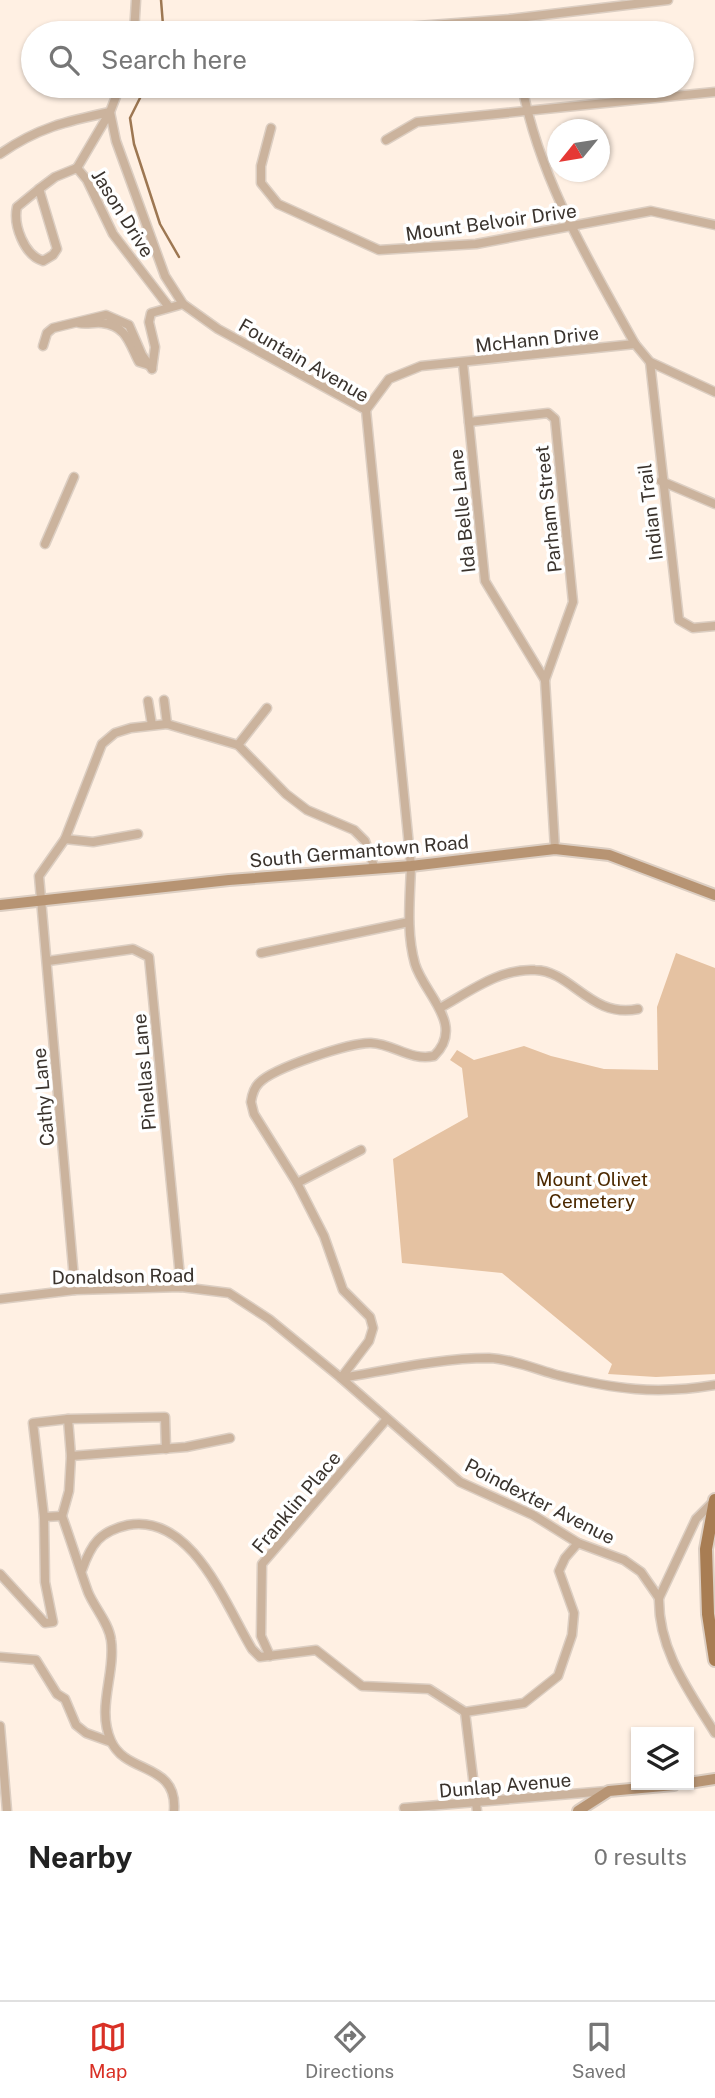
<!DOCTYPE html>
<html lang="en">
<head>
<meta charset="utf-8">
<style>
	body { margin:0; font-family:"Public Sans",sans-serif; background:#f6f6f6; color:#222 }
	.controls { position:absolute; right:21px; bottom:21px; display:grid; overflow:hidden; border-radius:0px; box-shadow:0 2px 5px #0004 }
	.controls button { width:63px; height:63px; display:grid; place-items:center; padding:0; border:0; border-bottom:2px solid #e0e0e0; background:#fff; color:#222; font:35px sans-serif }
	.compass { position:absolute; left:547px; top:119px; width:63px; height:63px; border-radius:50%; background:#fff; box-shadow:0 2px 5px #0004; rotate:240deg }
	.list { margin:0; padding:0; list-style:none }
	h2 { display:flex; justify-content:space-between; align-items:center; height:91px; margin:0; padding:0 28px; font-size:30px }
	h2 small { font-size:23px; font-weight:400; color:#767676 }
	.icon { flex:none; width:38px; height:38px; fill:none; stroke:currentColor; stroke-width:2; stroke-linecap:round; stroke-linejoin:round }
	.map { position:relative; flex:none; width:715px; height:1811px; overflow:hidden }
	.search { position:absolute; background:#fff; box-shadow:0 2px 5px #0004; left:21px; right:21px; top:21px; height:77px; display:flex; align-items:center; gap:18px; box-sizing:border-box; padding:0 24px; border-radius:38px; color:#767676; font-size:26px }
	.sheet { height:189px; background:#fff }
	nav { display:flex; justify-content:space-around; align-items:center; box-sizing:border-box; height:98px; border-top:2px solid #e0e0e0; background:#fff; font-size:19px; color:#767676 }
	nav a { display:grid; justify-items:center; gap:4px }
	nav .on { color:#d93025 }
	.map>svg:first-child { display:block }
	.green { fill:#e5c2a2 }
	.lines { fill:none; stroke-linecap:round; stroke-linejoin:round }
	.stream { stroke:#9d7752; stroke-width:2.5 }
	.street-casing { stroke:#dccec2; stroke-width:11 }
	.secondary-casing { stroke:#dccec2; stroke-width:14 }
	.primary-casing { stroke:#dccec2; stroke-width:16 }
	.street { stroke:#cbb39d; stroke-width:8 }
	.secondary { stroke:#b79473; stroke-width:10 }
	.primary { stroke:#a87d53; stroke-width:12 }
	.labels { text-anchor:middle; stroke-width:7; stroke-linejoin:round; paint-order:stroke }
	.street-label { font-size:19px; fill:#3a332d; stroke:#fff }
	.park-label { font-size:19px; fill:#4c2900; stroke:#fff }
</style>
</head>
<body>
<div class="map">
<svg width="715" height="1811" viewBox="0 0 715 1811">
	<rect width="100%" height="100%" fill="#fff0e3"/>
	<!-- green -->
	<path class="green" d="M676 953 715 968V1374L656 1377 608 1374 612 1364 502 1273 402 1263 393 1159 468 1117 462 1068 450 1060 457 1050 474 1060 524 1046 551 1056 604 1069 658 1070 657 1007Z"/>
	<g class="lines">
		<!-- stream -->
		<g class="stream">
			<path d="M160 33 163 25 161 0"/>
			<path d="M146 86 130 118 134 144 160 224 179 257"/>
		</g>
		<defs>
			<g id="street">
				<path d="M510 19 512 33"/>
				<path d="M134 33 136 0"/>
				<path d="M327 33 510 19 668 0"/>
				<path d="M120 86 110 112 116 141 165 276 183 304 218 329 366 410 411 866C410 898 406 932 415 964 424 994 466 1025 434 1056 410 1061 394 1044 371 1043 351 1042 273 1068 259 1083 254 1088 252 1095 251 1102L254 1114 297 1183 324 1236 343 1290 370 1317 373 1328 369 1341 341 1378 460 1482 533 1515 578 1543 624 1560 641 1572 659 1598"/>
				<path d="M522 86C540 180 589 261 635 344"/>
				<path d="M271 128 261 166V183L278 204 379 250 476 244 651 211 715 225"/>
				<path d="M386 140 417 122 715 92"/>
				<path d="M0 154C37 128 67 121 110 112"/>
				<path d="M77 168 110 112"/>
				<path d="M39 189 55 177 77 168 87 180 113 234 169 307"/>
				<path d="M39 189 57 249 53 255 43 261C24 255 13 225 17 207Z"/>
				<path d="M79 323C87 325 93 322 102 323 127 326 129 343 139 362L149 365"/>
				<path d="M43 346 47 333 53 328 106 315 129 325 142 355 152 369"/>
				<path d="M650 362 679 620 693 628 715 626"/>
				<path d="M463 363 485 581 545 680 555 849"/>
				<path d="M152 369 155 347 149 322 151 313 183 304"/>
				<path d="M366 410 389 379 421 366 635 344 650 362 715 392"/>
				<path d="M469 422 548 413 555 419 573 602 545 680"/>
				<path d="M661 481 715 504"/>
				<path d="M45 544 74 477"/>
				<path d="M164 700 167 724"/>
				<path d="M148 701 152 725"/>
				<path d="M238 745 267 708"/>
				<path d="M65 839 93 842 138 834"/>
				<path d="M261 953 409 922"/>
				<path d="M48 961 133 949 149 957 181 1287"/>
				<path d="M440 1008C469 992 500 968 535 970 572 971 591 1019 638 1009"/>
				<path d="M297 1183 361 1150"/>
				<path d="M75 1290 39 876 65 839 102 744 115 733 131 728 167 724 238 745 286 794 307 810 354 830 365 841 375 869"/>
				<path d="M0 1299 75 1290 181 1287 229 1293 269 1319 341 1378C389 1370 440 1358 489 1358 511 1359 536 1369 557 1375 614 1389 656 1395 715 1385"/>
				<path d="M68 1419 165 1417 166 1449"/>
				<path d="M715 1500 696 1519 659 1598C658 1650 689 1691 715 1733"/>
				<path d="M62 1516 69 1491 71 1456 186 1447 230 1438"/>
				<path d="M44 1517 62 1516C71 1541 79 1567 88 1592 94 1607 109 1623 111 1640 116 1673 96 1708 111 1741 126 1775 178 1762 174 1811"/>
				<path d="M82 1570C91 1544 100 1531 128 1525 192 1513 226 1606 252 1649L260 1657 316 1650 362 1686 429 1689 465 1712 524 1703 558 1676 572 1635 574 1613 559 1571 565 1558 578 1543"/>
				<path d="M0 1574 45 1623 53 1622 45 1582 44 1517 33 1423 68 1419 71 1456"/>
				<path d="M270 1656 261 1636 262 1564 386 1420"/>
				<path d="M0 1657 36 1660 57 1694 65 1699 76 1725 86 1733 111 1742"/>
				<path d="M465 1712 477 1811"/>
				<path d="M0 1726 7 1811"/>
				<path d="M404 1808 607 1791"/>
			</g>
			<g id="secondary">
				<path d="M0 905 229 880 411 866 555 849 609 855 715 895"/>
				<path d="M689 1783 715 1779"/>
				<path d="M578 1811 609 1791 674 1785"/>
			</g>
			<path id="primary" d="M715 1500 706 1549 708 1614 715 1660"/>
		</defs>
		<!-- street casing -->
		<use href="#street" class="street-casing"/>
		<!-- secondary casing -->
		<use href="#secondary" class="secondary-casing"/>
		<!-- primary casing -->
		<use href="#primary" class="primary-casing"/>
		<!-- street -->
		<use href="#street" class="street"/>
		<!-- secondary -->
		<use href="#secondary" class="secondary"/>
		<!-- primary -->
		<use href="#primary" class="primary"/>
	</g>
	<g class="labels">
		<!-- street labels -->
		<g class="street-label">
			<text transform="translate(123 213) rotate(58)" y="7">Jason Drive</text>
			<text transform="translate(491 222) rotate(-8)" y="7">Mount Belvoir Drive</text>
			<text transform="translate(537 339) rotate(-6)" y="7">McHann Drive</text>
			<text transform="translate(304 360) rotate(30)" y="7">Fountain Avenue</text>
			<text transform="translate(548 509) rotate(-96)" y="7">Parham Street</text>
			<text transform="translate(462 511) rotate(-96)" y="7">Ida Belle Lane</text>
			<text transform="translate(650 512) rotate(-97)" y="7">Indian Trail</text>
			<text transform="translate(359 851) rotate(-5)" y="7">South Germantown Road</text>
			<text transform="translate(144 1072) rotate(-95)" y="7">Pinellas Lane</text>
			<text transform="translate(43 1097) rotate(-95)" y="7">Cathy Lane</text>
			<text transform="translate(123 1276) rotate(-1)" y="7">Donaldson Road</text>
			<text transform="translate(540 1501) rotate(27)" y="7">Poindexter Avenue</text>
			<text transform="translate(296 1502) rotate(-50)" y="7">Franklin Place</text>
			<text transform="translate(505 1785) rotate(-5)" y="7">Dunlap Avenue</text>
		</g>
		<!-- park labels -->
		<g class="park-label">
			<text x="592" y="1186">Mount Olivet<tspan x="592" dy="22">Cemetery</tspan></text>
		</g>
	</g>
</svg>
<div class="controls">
<button><svg class="icon" aria-label="layers" viewBox="0 0 24 24"><path d="M12 4l9 5-9 5-9-5zM3 14l9 5 9-5"/></svg></button>
</div>
<svg class="compass" viewBox="-18 -18 36 36"><path d="M0-13l5 13h-10z" fill="#e53935"/><path d="M0 13l5-13h-10z" fill="#767676"/></svg>
<div class="search"><svg class="icon" aria-label="search" viewBox="0 0 24 24"><circle cx="10" cy="10" r="6"/><path d="M15 15l6 6"/></svg>Search here</div>
</div>
<section class="sheet">
<h2>Nearby<small>0 results</small></h2>
<ul class="list">
</ul>
</section>
<nav>
<a class="on"><svg class="icon" aria-label="map" viewBox="0 0 24 24"><path d="M3 6l6-2 6 2 6-2v14l-6 2-6-2-6 2zM9 4v14M15 6v14"/></svg>Map</a>
<a><svg class="icon" aria-label="directions" viewBox="0 0 24 24"><path d="M12 3l9 9-9 9-9-9zM9 14v-3h6M13 9l2 2-2 2"/></svg>Directions</a>
<a><svg class="icon" aria-label="saved" viewBox="0 0 24 24"><path d="M7 4h10v16l-5-4-5 4z"/></svg>Saved</a>
</nav>
</body>
</html>
